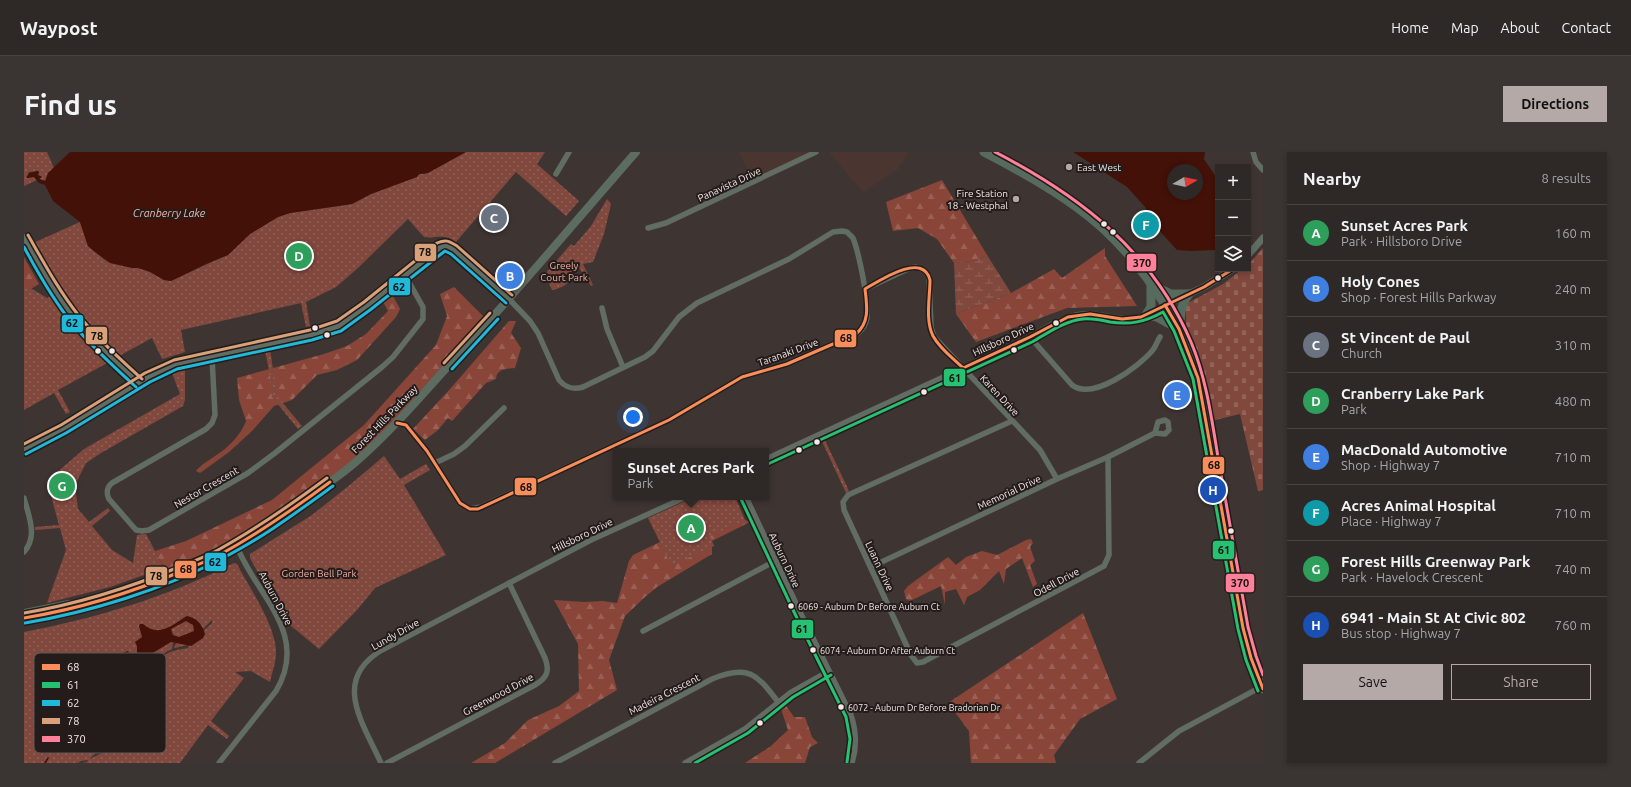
<!DOCTYPE html>
<html lang="en">
<head>
<meta charset="utf-8">
<style>
	body { margin:0; font-family:Ubuntu,sans-serif; background:#3a3432; color:#f1f3f6 }
	.controls { position:absolute; right:12px; top:12px; display:grid; overflow:hidden; border-radius:0px; box-shadow:0 2px 6px #0003 }
	.controls button { width:36px; height:36px; display:grid; place-items:center; padding:0; border:0; border-bottom:1px solid #494443; background:#2e2826; color:#f1f3f6; font:20px sans-serif }
	.compass { position:absolute; left:1143px; top:12px; width:36px; height:36px; border-radius:50%; background:#2e2826; box-shadow:0 2px 6px #0003; rotate:81deg }
	.you { position:absolute; left:609px; top:265px; width:14px; height:14px; margin:-10px; border:3px solid #fff; border-radius:50%; background:#1a73e8; box-shadow:0 0 0 6px #1a73e833 }
	.badge { display:grid; place-items:center; width:26px; height:26px; border-radius:50%; background:#b4a9a7; color:#fff; font-size:13px; font-weight:700 }
	.pin { position:absolute; translate:-50% -50%; border:2px solid #fff; box-shadow:0 1px 4px #0006 }
	.popup { position:absolute; left:589px; top:296px; width:156px; height:52px; box-sizing:border-box; display:grid; place-content:center; border-radius:0px; background:#2e2826; filter:drop-shadow(0 1px 3px #0005); font-size:13px; white-space:nowrap; color:#a7a6a7 }
	.popup b { font-size:15px; color:#f1f3f6 }
	.popup::after { content:''; position:absolute; left:50%; top:100%; margin-left:-8px; border:8px solid transparent; border-top-color:#2e2826 }
	.list { margin:0; padding:0; list-style:none }
	h2 { display:flex; justify-content:space-between; align-items:center; height:52px; margin:0; padding:0 16px; font-size:17px }
	h2 small { font-size:13px; font-weight:400; color:#a7a6a7 }
	.list li { display:grid; grid-template-columns:26px 1fr auto; gap:12px; align-items:center; box-sizing:border-box; height:56px; padding:0 16px; border-top:1px solid #494443 }
	.list b { display:block; font-size:15px; white-space:nowrap }
	.list p { margin:0; font-size:13px; white-space:nowrap; color:#a7a6a7 }
	.list em { font-size:13px; font-style:normal; color:#a7a6a7 }
	.actions { display:flex; gap:8px; padding:12px 16px }
	.actions a { flex:1; padding:9px 0; border:1px solid #b4a9a7; border-radius:0px; text-align:center; font-size:14px; color:#b4a9a7 }
	.actions .main { background:#b4a9a7; color:#111 }
	.icon { flex:none; width:22px; height:22px; fill:none; stroke:currentColor; stroke-width:2; stroke-linecap:round; stroke-linejoin:round }
	.map { position:relative; flex:none; width:1239px; height:611px; overflow:hidden; border-radius:0px }
	header { display:flex; align-items:center; gap:24px; box-sizing:border-box; height:56px; padding:0 20px; background:#2e2826; border-bottom:1px solid #494443 }
	header strong { font-size:19px }
	nav { display:flex; gap:22px; margin-inline-start:auto; font-size:14px }
	.intro { display:flex; align-items:center; justify-content:space-between; box-sizing:border-box; height:96px; padding:0 24px }
	h1 { margin:0; font-size:28px }
	.button { padding:10px 18px; border-radius:0px; background:#b4a9a7; color:#111; font-size:14px; font-weight:700 }
	main { display:flex; gap:24px; padding:0 24px }
	aside { flex:1; background:#2e2826; border-radius:0px; box-shadow:0 2px 6px #0003 }
	.map>svg:first-child { display:block }
	.built { fill:#4a3530 }
	.forest { fill:url(#forest-firs) }
	.wetland { fill:url(#wetland-marsh) }
	.cemetery { fill:url(#cemetery-stones) }
	.park { fill:url(#park-dots); fill-rule:evenodd }
	.water { fill:#431108; fill-rule:evenodd }
	.lines { fill:none; stroke-linecap:round; stroke-linejoin:round }
	.stream { stroke:#431108; stroke-width:1.5 }
	.minor { stroke:#616c63; stroke-width:5.5 }
	.tertiary { stroke:#616c63; stroke-width:7 }
	.secondary { stroke:#5c6c61; stroke-width:8 }
	.primary { stroke:#566b5e; stroke-width:9 }
	.bus-1-casing { stroke:#231c1a; stroke-width:6 }
	.bus-2-casing { stroke:#231c1a; stroke-width:6 }
	.bus-3-casing { stroke:#231c1a; stroke-width:6 }
	.bus-4-casing { stroke:#231c1a; stroke-width:6 }
	.bus-5-casing { stroke:#231c1a; stroke-width:6 }
	.bus-1 { stroke:#fa8e5a; stroke-width:3 }
	.bus-2 { stroke:#26c172; stroke-width:3 }
	.bus-3 { stroke:#20b9da; stroke-width:3 }
	.bus-4 { stroke:#d9a179; stroke-width:3 }
	.bus-5 { stroke:#ff8098; stroke-width:3 }
	.poi-dot { fill:#b4a9a7; stroke:#231c1a; stroke-width:1.5 }
	.bus-dot { fill:#f3e8e6; stroke:#231c1a; stroke-width:1.5 }
	.labels { text-anchor:middle; stroke-width:4; stroke-linejoin:round; paint-order:stroke }
	.bus-label { font-size:9px; fill:#f3e8e6; stroke:#231c1a; text-anchor:start }
	.poi-label { font-size:10px; fill:#f3e8e6; stroke:#231c1a; text-anchor:start }
	.street-label { font-size:10px; fill:#f3e8e6; stroke:#231c1a }
	.park-label { font-size:10px; fill:#f2afa0; stroke:#231c1a }
	.water-label { font-size:11px; font-style:italic; fill:#f7b3a4; stroke:#231c1a }
	.key { fill:#231c1a; stroke:#615957; stroke-width:1 }
	.key-label { font-size:11px; fill:#f3e8e6 }
	.line-badge { stroke:#231c1a; stroke-width:1.5 }
	.pale-badge-label { font-size:11px; text-anchor:middle; font-weight:bold; fill:#111 }
</style>
</head>
<body>
<header>
<strong>Waypost</strong>
<nav><a>Home</a><a>Map</a><a>About</a><a>Contact</a></nav>
</header>
<div class="intro"><h1>Find us</h1><a class="button">Directions</a></div>
<main>
<div class="map">
<svg width="1239" height="611" viewBox="0 0 1239 611">
	<defs>
		<pattern id="forest-firs" width="22" height="20" patternUnits="userSpaceOnUse"><rect width="22" height="20" fill="#894538"/><path d="M5 1l3.5 6h-7zM16 11l3.5 6h-7z" fill="#9a6055"/></pattern>
		<pattern id="wetland-marsh" width="20" height="14" patternUnits="userSpaceOnUse"><rect width="20" height="14" fill="#81483d"/><path d="M1 5h8M5 5V1M11 12h8M15 12V8" fill="none" stroke="#936259"/></pattern>
		<pattern id="cemetery-stones" width="16" height="16" patternUnits="userSpaceOnUse"><rect width="16" height="16" fill="#81483d"/><path d="M2 7V4a2 2 0 0 1 4 0v3zM10 15v-3a2 2 0 0 1 4 0v3z" fill="#936259"/></pattern>
		<pattern id="park-dots" width="8" height="8" patternUnits="userSpaceOnUse"><rect width="8" height="8" fill="#81483d"/><path d="M2 2h.1M6 6h.1" fill="none" stroke="#936259" stroke-width="1.8" stroke-linecap="round"/></pattern>
	</defs>
	<rect width="100%" height="100%" fill="#3e3533"/>
	<!-- built -->
	<g class="built">
		<path d="M715 0H787L728 28Z"/>
		<path d="M805 0H885L873 18 839 40Z"/>
	</g>
	<!-- forest -->
	<g class="forest">
		<path d="M918 28 963 103 949 109 930 111 913 87 894 76 869 79 862 50Z"/>
		<path d="M1081 96V104L1113 154 1043 156 952 190 932 162 987 141 1030 117 1038 126Z"/>
		<path d="M0 105 15 132 0 141Z"/>
		<path d="M430 135 463 168 338 302 279 349 179 407 149 421 138 412 131 399 162 389 248 348 340 273 412 193 423 164 416 142Z"/>
		<path d="M369 144 376 157 372 165 333 208 313 218 293 223 268 248 250 254 229 278 205 300 176 321 172 319C179 311 183 310 191 304 204 296 217 283 222 269L215 248 213 226 300 202 323 194 342 182 364 159 359 150Z"/>
		<path d="M485 169H492L487 181 497 196 491 216C483 217 473 216 472 227L462 231 428 269 424 266 414 278 401 288 389 277 426 237Z"/>
		<path d="M640 359 658 391 708 363 726 370 688 389V402L633 435 621 445 601 464 585 508 593 538 471 611H447L481 591 504 568 535 554 555 539 554 492 530 448 560 450 579 449 593 451 605 409 609 403 636 390 624 366Z"/>
		<path d="M1007 387 1009 391 1006 395 1011 409 1006 413 1013 432 1009 435 998 406 982 417 980 432 975 419 956 438 943 445 940 453 932 437 921 440V453L917 434 886 449 882 447 880 439 884 434 924 405 932 413 942 405 958 399 973 403 1002 388Z"/>
		<path d="M1059 461 1093 547 1056 567 1030 603 1032 611H947L945 579 924 551Z"/>
		<path d="M760 551 770 565H781L788 585 794 591 786 595 781 611H721L747 594 764 578 756 554Z"/>
	</g>
	<!-- wetland -->
	<path class="wetland" d="M963 103 987 141 932 162 930 111 949 109Z"/>
	<!-- cemetery -->
	<path class="cemetery" d="M1239 96V338L1234 339 1216 262 1183 270 1162 189V152L1199 132 1218 117H1224V113Z"/>
	<!-- park -->
	<g class="park">
		<path d="M0 0H23L30 16 24 21 22 29 15 27 18 25 14 23 15 21 14 19 5 20 3 26 9 25 13 28 0 34Z"/>
		<path d="M442 0H521L513 12 555 49 542 64 492 20 432 90C419 81 414 87 400 85L384 67 334 116 312 135 282 150 286 174 282 175 277 151 157 178 161 200 138 207 128 186 95 204 53 158 9 91 56 70 64 94 81 108 87 111 121 117 140 128 147 129 194 107 204 103 226 82 254 65 266 61 328 52 347 42 392 25 396 22H401Z"/>
		<path d="M583 47 587 52 580 82 569 110 559 112 569 133 567 134 554 114C547 128 544 135 528 138L521 122 547 92 550 94 567 74Z"/>
		<path d="M3 134 23 146 28 143 51 174 85 210 34 238 46 260 42 262 30 241 0 258V135Z"/>
		<path d="M246 197 253 244 278 274 274 277 248 245 246 224 241 198Z"/>
		<path d="M161 216V248L159 254 77 301 62 311 51 333 54 357 65 370 84 356 86 359 68 374 88 398 109 411 113 383 122 382 140 416 86 435 23 451 42 398 36 376 11 378V375L35 373 23 329 60 297 156 242 148 221Z"/>
		<path d="M799 284 825 339 822 341 796 285Z"/>
		<path d="M360 304 376 327 402 312 406 318 380 333 422 403 351 436 333 458 295 497 260 468 226 406V402L288 363 327 332Z"/>
		<path d="M670 345H711L721 368 686 384 690 394 647 414 625 366Z"/>
		<path d="M210 411 213 412C225 435 252 474 252 500 252 511 248 520 246 530L227 519 211 520 220 526 187 569 205 584 203 587 184 573 156 611H58L63 610 64 608 57 609 54 611H0V480C73 466 143 445 210 411ZM188 468V471L165 493 164 496C155 498 143 498 138 507L139 510 132 520 120 523 115 520 102 518 89 531 92 533 89 539 92 544 90 564 93 569 90 587 78 601 66 607C76 595 87 595 89 577 90 572 87 567 87 562 87 555 89 548 86 541L83 542C87 536 85 535 87 529 88 525 97 518 101 516L129 519C139 510 132 504 148 497L149 491 153 490 150 495 151 496 163 493Z"/>
	</g>
	<!-- water -->
	<g class="water">
		<path d="M46 0H442L404 21 395 22 393 25 347 42 328 52 266 61 254 65 226 82 204 103 182 112 147 129 140 128 126 120 114 116H108L86 111 71 100 64 94 56 70 29 49 21 33 15 31 10 25 2 26 5 21 14 19 15 20 14 23 18 25 15 27 21 29 24 21Z"/>
		<path d="M1049 0H1181L1180 7 1194 28V87L1191 98 1166 99 1153 98 1132 75 1121 55 1103 35ZM1149 18H1173V42H1149Z"/>
		<path d="M163 464C173 466 178 472 181 482L179 486 167 494 147 490 122 505 117 506 113 503V494L111 490 118 485 115 474 116 472H119C135 486 148 473 163 464ZM162 469 169 473 170 479 155 485 149 483 147 477Z"/>
		<path d="M104 499 106 503 62 515 43 524H39C47 511 89 506 104 499Z"/>
	</g>
	<g class="lines">
		<!-- stream -->
		<path class="stream" d="M21 611 24 606"/>
		<!-- minor -->
		<g class="minor">
			<path d="M1229 0 1232 10 1239 18"/>
			<path d="M532 22 545 0"/>
			<path d="M624 76 642 71 792 0"/>
			<path d="M0 85C16 114 32 143 52 168 71 191 93 211 115 231"/>
			<path d="M841 137 886 116 892 115 900 118 905 124 907 175 910 185 1016 298 1033 327"/>
			<path d="M578 156 583 177 599 215"/>
			<path d="M1006 185 1048 233C1069 249 1114 215 1128 199 1132 195 1133 189 1136 185"/>
			<path d="M188 205 191 263 188 271 182 277 88 331C83 335 82 341 85 347L112 378 118 379 125 378 224 321 251 301 358 215 369 205 399 167V155L381 123"/>
			<path d="M988 269 824 343 819 350 820 358 887 503 893 511 899 510 1080 414 1085 403 1084 305"/>
			<path d="M0 297C34 283 72 257 104 237 121 227 139 216 159 210L287 183 315 174 343 154 416 95 421 93 430 98 485 147 506 169 514 181 535 228C542 236 549 238 559 235L621 205 629 199 655 165 673 151 765 107 809 80 818 79 823 80 829 86C835 101 845 150 843 166 842 172 839 177 834 181L763 212 718 225 645 268 457 355 446 357 436 351 403 299 382 273 373 271"/>
			<path d="M742 307 1006 185C1022 176 1039 164 1059 162 1078 160 1097 171 1116 165 1125 163 1133 157 1141 153"/>
			<path d="M411 311 430 302 441 294 480 256"/>
			<path d="M722 345 776 460 827 563C832 578 833 595 828 611"/>
			<path d="M0 346C5 365 14 384 0 400"/>
			<path d="M847 415 1033 327 1084 305 1131 281 1141 282 1145 278 1144 270 1141 268 1134 270 1131 281"/>
			<path d="M619 479 751 409"/>
			<path d="M195 611 252 539C287 480 230 442 212 392"/>
			<path d="M357 611C339 571 307 528 358 498L567 388 662 345"/>
			<path d="M363 611 511 533C523 526 526 519 521 506L485 431"/>
			<path d="M531 611 688 527C724 512 733 522 754 550"/>
			<path d="M661 611 721 577 766 541 805 519"/>
			<path d="M1115 611 1155 579 1239 534"/>
		</g>
		<!-- tertiary -->
		<g class="tertiary">
			<path d="M1224 103 1239 86"/>
			<path d="M1141 153 1180 135 1209 117"/>
		</g>
		<!-- secondary -->
		<g class="secondary">
			<path d="M0 461 45 452 54 455"/>
			<path d="M0 466C53 458 102 442 152 421 169 415 187 408 202 399 230 383 256 366 282 347 299 335 317 323 333 309 367 279 396 245 426 212 490 143 550 71 612 0"/>
		</g>
		<!-- primary -->
		<g class="primary">
			<path d="M960 0C993 17 1024 34 1054 56 1096 86 1131 132 1155 177 1166 198 1172 220 1178 243L1219 476 1227 506 1239 537"/>
			<path d="M1127 132V155L1122 163 1133 165 1155 177"/>
			<path d="M1128 133 1147 142H1165"/>
			<path d="M1155 177C1157 163 1156 153 1165 142"/>
		</g>
		<defs>
			<g id="bus-1">
				<path d="M1141 153 1155 177 1174 226 1219 476 1227 506 1239 537"/>
				<path d="M373 271 382 273 403 299 436 351 446 357H454L645 268 718 225 763 212 832 182C846 170 843 154 841 137 855 129 899 99 906 128 906 145 901 168 909 184 916 197 929 206 939 216L1006 185 1044 165 1066 162 1098 167 1117 165 1180 135 1209 117"/>
				<path d="M0 466C54 457 107 441 158 419 171 414 184 409 197 402 235 381 271 356 306 330"/>
			</g>
			<g id="bus-2">
				<path d="M744 312 1008 190C1024 181 1040 169 1059 167 1068 166 1077 168 1086 170 1106 173 1121 170 1139 160L1150 179 1169 227 1214 477 1222 508 1234 539"/>
				<path d="M717 347 771 462 822 565 826 587 823 610"/>
				<path d="M671 611 724 581 769 545 807 523"/>
			</g>
			<g id="bus-3">
				<path d="M0 95C14 121 29 148 48 171 67 194 90 215 112 235"/>
				<path d="M428 217 474 167"/>
				<path d="M2 302 42 281 126 230 153 217 288 188 317 179 346 158 421 99 427 102 482 151"/>
				<path d="M1 471C66 460 138 438 197 407 237 387 273 360 309 334"/>
			</g>
			<g id="bus-4">
				<path d="M4 83C20 111 35 139 55 164 74 187 96 207 118 227"/>
				<path d="M420 211 466 161"/>
				<path d="M0 292 37 273 121 221 150 208 286 178 313 169 340 150 413 91C422 87 425 89 433 94L488 143"/>
				<path d="M0 461C53 452 105 436 155 415 168 410 181 405 194 398 232 377 268 352 303 326"/>
			</g>
			<path id="bus-5" d="M971 0C1056 44 1128 99 1167 190 1183 228 1188 270 1195 311 1205 365 1214 420 1224 475L1232 504 1239 523"/>
		</defs>
		<!-- bus-1 casing -->
		<use href="#bus-1" class="bus-1-casing"/>
		<!-- bus-2 casing -->
		<use href="#bus-2" class="bus-2-casing"/>
		<!-- bus-3 casing -->
		<use href="#bus-3" class="bus-3-casing"/>
		<!-- bus-4 casing -->
		<use href="#bus-4" class="bus-4-casing"/>
		<!-- bus-5 casing -->
		<use href="#bus-5" class="bus-5-casing"/>
		<!-- bus-1 -->
		<use href="#bus-1" class="bus-1"/>
		<!-- bus-2 -->
		<use href="#bus-2" class="bus-2"/>
		<!-- bus-3 -->
		<use href="#bus-3" class="bus-3"/>
		<!-- bus-4 -->
		<use href="#bus-4" class="bus-4"/>
		<!-- bus-5 -->
		<use href="#bus-5" class="bus-5"/>
	</g>
	<!-- markers -->
	<g class="poi-dot">
		<circle cx="1045" cy="15" r="4"/>
		<circle cx="992" cy="47" r="4"/>
	</g>
	<g class="bus-dot">
		<circle cx="1080" cy="72" r="3.5"/>
		<circle cx="1089" cy="80" r="3.5"/>
		<circle cx="1194" cy="126" r="3.5"/>
		<circle cx="1032" cy="171" r="3.5"/>
		<circle cx="291" cy="176" r="3.5"/>
		<circle cx="303" cy="183" r="3.5"/>
		<circle cx="990" cy="198" r="3.5"/>
		<circle cx="74" cy="199" r="3.5"/>
		<circle cx="88" cy="199" r="3.5"/>
		<circle cx="900" cy="240" r="3.5"/>
		<circle cx="793" cy="290" r="3.5"/>
		<circle cx="775" cy="298" r="3.5"/>
		<circle cx="1207" cy="379" r="3.5"/>
		<circle cx="767" cy="454" r="3.5"/>
		<circle cx="789" cy="498" r="3.5"/>
		<circle cx="817" cy="555" r="3.5"/>
		<circle cx="736" cy="571" r="3.5"/>
	</g>
	<g class="labels">
		<!-- bus labels -->
		<g class="bus-label">
			<text x="774" y="458">6069 - Auburn Dr Before Auburn Ct</text>
			<text x="796" y="502">6074 - Auburn Dr After Auburn Ct</text>
			<text x="824" y="559">6072 - Auburn Dr Before Bradorian Dr</text>
		</g>
		<!-- poi labels -->
		<g class="poi-label">
			<text x="1053" y="19">East West</text>
			<text x="984" y="45" text-anchor="end">Fire Station<tspan x="984" dy="12">18 - Westphal</tspan></text>
		</g>
		<!-- street labels -->
		<g class="street-label">
			<text transform="translate(705 32) rotate(-25)" y="4">Panavista Drive</text>
			<text transform="translate(979 187) rotate(-25)" y="4">Hillsboro Drive</text>
			<text transform="translate(764 200) rotate(-20)" y="4">Taranaki Drive</text>
			<text transform="translate(976 243) rotate(47)" y="4">Karen Drive</text>
			<text transform="translate(360 267) rotate(-46)" y="4">Forest Hills Parkway</text>
			<text transform="translate(182 335) rotate(-30)" y="4">Nestor Crescent</text>
			<text transform="translate(985 340) rotate(-25)" y="4">Memorial Drive</text>
			<text transform="translate(558 383) rotate(-26)" y="4">Hillsboro Drive</text>
			<text transform="translate(761 408) rotate(65)" y="4">Auburn Drive</text>
			<text transform="translate(856 414) rotate(65)" y="4">Luann Drive</text>
			<text transform="translate(1032 430) rotate(-28)" y="4">Odell Drive</text>
			<text transform="translate(252 446) rotate(62)" y="4">Auburn Drive</text>
			<text transform="translate(371 482) rotate(-29)" y="4">Lundy Drive</text>
			<text transform="translate(474 542) rotate(-28)" y="4">Greenwood Drive</text>
			<text transform="translate(640 542) rotate(-27)" y="4">Madeira Crescent</text>
		</g>
		<!-- park labels -->
		<g class="park-label">
			<text x="540" y="117">Greely<tspan x="540" dy="12">Court Park</tspan></text>
			<text x="295" y="425">Gorden Bell Park</text>
		</g>
		<!-- water labels -->
		<g class="water-label">
			<text x="145" y="65">Cranberry Lake</text>
		</g>
	</g>
	<!-- legend -->
	<rect x="10" y="501" width="132" height="100" rx="6" class="key"/>
	<rect x="18" y="512" width="18" height="6" fill="#fa8e5a"/>
	<rect x="18" y="530" width="18" height="6" fill="#26c172"/>
	<rect x="18" y="548" width="18" height="6" fill="#20b9da"/>
	<rect x="18" y="566" width="18" height="6" fill="#d9a179"/>
	<rect x="18" y="584" width="18" height="6" fill="#ff8098"/>
	<g class="key-label">
		<text x="43" y="519">68</text>
		<text x="43" y="537">61</text>
		<text x="43" y="555">62</text>
		<text x="43" y="573">78</text>
		<text x="43" y="591">370</text>
	</g>
	<g class="line-badge">
		<rect x="390" y="91" width="23" height="19" rx="4" fill="#d9a179"/>
		<rect x="1102" y="101" width="31" height="19" rx="4" fill="#ff8098"/>
		<rect x="364" y="125" width="23" height="19" rx="4" fill="#20b9da"/>
		<rect x="37" y="162" width="23" height="19" rx="4" fill="#20b9da"/>
		<rect x="61" y="174" width="23" height="19" rx="4" fill="#d9a179"/>
		<rect x="810" y="177" width="23" height="19" rx="4" fill="#fa8e5a"/>
		<rect x="919" y="216" width="23" height="19" rx="4" fill="#26c172"/>
		<rect x="1178" y="304" width="23" height="19" rx="4" fill="#fa8e5a"/>
		<rect x="490" y="325" width="23" height="19" rx="4" fill="#fa8e5a"/>
		<rect x="1188" y="388" width="23" height="20" rx="4" fill="#26c172"/>
		<rect x="180" y="400" width="23" height="20" rx="4" fill="#20b9da"/>
		<rect x="150" y="408" width="23" height="19" rx="4" fill="#fa8e5a"/>
		<rect x="121" y="414" width="23" height="20" rx="4" fill="#d9a179"/>
		<rect x="1201" y="421" width="30" height="20" rx="4" fill="#ff8098"/>
		<rect x="767" y="467" width="23" height="20" rx="4" fill="#26c172"/>
	</g>
	<g class="pale-badge-label">
		<text x="401" y="104">78</text>
		<text x="1118" y="115">370</text>
		<text x="375" y="139">62</text>
		<text x="48" y="175">62</text>
		<text x="73" y="188">78</text>
		<text x="822" y="190">68</text>
		<text x="931" y="230">61</text>
		<text x="1190" y="317">68</text>
		<text x="502" y="339">68</text>
		<text x="1200" y="402">61</text>
		<text x="191" y="414">62</text>
		<text x="162" y="421">68</text>
		<text x="132" y="428">78</text>
		<text x="1216" y="435">370</text>
		<text x="778" y="481">61</text>
	</g>
</svg>
<div class="controls">
<button>+</button>
<button>−</button>
<button><svg class="icon" aria-label="layers" viewBox="0 0 24 24"><path d="M12 4l9 5-9 5-9-5zM3 14l9 5 9-5"/></svg></button>
</div>
<svg class="compass" viewBox="-18 -18 36 36"><path d="M0-13l5 13h-10z" fill="#e53935"/><path d="M0 13l5-13h-10z" fill="#a7a6a7"/></svg>
<div class="you"></div>
<div class="pin badge" style="left:667px;top:376px;background:#2e9e5b">A</div>
<div class="popup"><b>Sunset Acres Park</b>Park</div>
<div class="pin badge" style="left:486px;top:124px;background:#3f7fe0">B</div>
<div class="pin badge" style="left:470px;top:66px;background:#6b7280">C</div>
<div class="pin badge" style="left:275px;top:104px;background:#2e9e5b">D</div>
<div class="pin badge" style="left:1153px;top:243px;background:#3f7fe0">E</div>
<div class="pin badge" style="left:1122px;top:73px;background:#0f9aa8">F</div>
<div class="pin badge" style="left:38px;top:334px;background:#2e9e5b">G</div>
<div class="pin badge" style="left:1189px;top:338px;background:#1a4fb4">H</div>
</div>
<aside>
<h2>Nearby<small>8 results</small></h2>
<ul class="list">
<li><span class="badge" style="background:#2e9e5b">A</span><div><b>Sunset Acres Park</b><p>Park · Hillsboro Drive</p></div><em>160 m</em></li>
<li><span class="badge" style="background:#3f7fe0">B</span><div><b>Holy Cones</b><p>Shop · Forest Hills Parkway</p></div><em>240 m</em></li>
<li><span class="badge" style="background:#6b7280">C</span><div><b>St Vincent de Paul</b><p>Church</p></div><em>310 m</em></li>
<li><span class="badge" style="background:#2e9e5b">D</span><div><b>Cranberry Lake Park</b><p>Park</p></div><em>480 m</em></li>
<li><span class="badge" style="background:#3f7fe0">E</span><div><b>MacDonald Automotive</b><p>Shop · Highway 7</p></div><em>710 m</em></li>
<li><span class="badge" style="background:#0f9aa8">F</span><div><b>Acres Animal Hospital</b><p>Place · Highway 7</p></div><em>710 m</em></li>
<li><span class="badge" style="background:#2e9e5b">G</span><div><b>Forest Hills Greenway Park</b><p>Park · Havelock Crescent</p></div><em>740 m</em></li>
<li><span class="badge" style="background:#1a4fb4">H</span><div><b>6941 - Main St At Civic 802</b><p>Bus stop · Highway 7</p></div><em>760 m</em></li>
</ul>
<div class="actions"><a class="main">Save</a><a>Share</a></div>
</aside>
</main>
</body>
</html>
